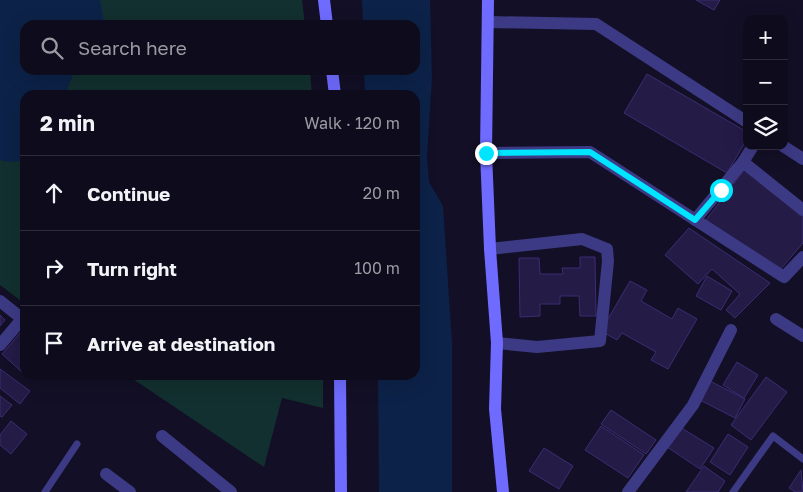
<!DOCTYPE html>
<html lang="en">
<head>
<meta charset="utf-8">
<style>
	body { margin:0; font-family:"Golos Text",sans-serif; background:#171425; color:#f1f3f6 }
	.controls { position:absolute; right:15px; top:15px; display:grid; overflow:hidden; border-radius:10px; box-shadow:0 5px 20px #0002 }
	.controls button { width:45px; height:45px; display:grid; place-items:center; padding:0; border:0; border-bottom:1px solid #2e2b3b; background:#0e0b1c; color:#f1f3f6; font:25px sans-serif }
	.stop { position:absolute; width:15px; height:15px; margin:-11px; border:4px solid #00e5ff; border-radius:50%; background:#fff }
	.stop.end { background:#00e5ff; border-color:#fff; box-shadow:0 1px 5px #0008 }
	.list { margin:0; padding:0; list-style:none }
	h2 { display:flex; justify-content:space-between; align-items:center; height:65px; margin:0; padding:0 20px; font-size:21px }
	h2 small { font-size:16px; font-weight:400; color:#9b9ba3 }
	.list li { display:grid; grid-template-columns:32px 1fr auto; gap:15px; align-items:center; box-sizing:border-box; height:75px; padding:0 20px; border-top:1px solid #2e2b3b }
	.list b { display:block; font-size:19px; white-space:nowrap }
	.list em { font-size:16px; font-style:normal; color:#9b9ba3 }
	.icon { flex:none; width:28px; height:28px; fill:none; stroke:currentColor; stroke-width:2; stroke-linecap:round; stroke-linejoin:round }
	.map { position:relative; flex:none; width:803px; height:492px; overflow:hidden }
	.search { position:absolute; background:#0e0b1c; box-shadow:0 5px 20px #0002; left:20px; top:20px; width:400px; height:55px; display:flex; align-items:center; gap:12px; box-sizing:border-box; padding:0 18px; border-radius:15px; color:#9b9ba3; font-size:19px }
	.panel { position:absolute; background:#0e0b1c; box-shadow:0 5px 20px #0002; left:20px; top:90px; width:400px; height:290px; border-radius:15px }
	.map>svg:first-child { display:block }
	.green { fill:#12302f }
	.water { fill:#0c2248 }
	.building { fill:#241b47; stroke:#3b2d73 }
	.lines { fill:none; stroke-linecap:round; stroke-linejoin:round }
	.lane { stroke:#3d3a85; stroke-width:7 }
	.street { stroke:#3d3a85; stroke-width:12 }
	.secondary { stroke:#6f6bff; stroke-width:12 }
	.route { stroke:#00e5ff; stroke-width:6 }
</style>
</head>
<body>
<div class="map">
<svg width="803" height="492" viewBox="0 0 803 492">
	<rect width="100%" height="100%" fill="#130f26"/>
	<!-- green -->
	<g class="green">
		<path d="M0 0H302L305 25H25V70H310L312 95H25V304L0 285Z"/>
		<path d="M127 375H323V408L282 398 264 467Z"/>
	</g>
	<!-- water -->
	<g class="water">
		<path d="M0 0H100L104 22V25H25V70H75L65 94 67 95H25V161L9 162 0 160Z"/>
		<path d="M362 0H430L432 77 427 157 429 182 443 206 452 343V492H379L378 375H415V95H365L364 70H415V25H363Z"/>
	</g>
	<!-- building -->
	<g class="building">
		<path d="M696 0H720L714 10Z"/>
		<path d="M647 74 747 132V139L727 173 624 113Z"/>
		<path d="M744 170 803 214V243L780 270 706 220Z"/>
		<path d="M689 228 770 283 735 318 726 310 740 294 712 269 698 284 665 255Z"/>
		<path d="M580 257H595L596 316H580L579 296H560V304H540V316L520 317 519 258H539L540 274H563L562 268H580Z"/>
		<path d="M707 276 732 291 721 310 696 296Z"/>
		<path d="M630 281 647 290 641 301 672 319 678 308 697 319 668 369 651 360 656 352 622 333 617 340 601 331Z"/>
		<path d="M0 315 5 320 0 326Z"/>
		<path d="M20 333 25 337V368L22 372 2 354Z"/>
		<path d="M737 362 758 375 744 398 723 385Z"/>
		<path d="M0 369 30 391 20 404 0 388Z"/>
		<path d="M766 377 787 392 751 440 731 425Z"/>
		<path d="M710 381 745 399 735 418 700 400Z"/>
		<path d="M0 396 12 405 2 417 0 416Z"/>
		<path d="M611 410 656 440 646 454 601 424Z"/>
		<path d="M11 421 27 434 11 454 0 445V435Z"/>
		<path d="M601 426 644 455 628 478 585 450Z"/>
		<path d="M680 427 714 448 700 469 667 447Z"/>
		<path d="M728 434 748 447 730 475 710 462Z"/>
		<path d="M544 448 573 466 559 489 529 471Z"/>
		<path d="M704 466 725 481 718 492H686Z"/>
		<path d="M801 470 803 492H795L789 488Z"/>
	</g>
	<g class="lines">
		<!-- lane -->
		<g class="lane">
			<path d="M45 492 77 444"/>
			<path d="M733 492 773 436 803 459"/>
		</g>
		<!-- street -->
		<g class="street">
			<path d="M489 22 596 24 747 122"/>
			<path d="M783 146 803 159"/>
			<path d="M486 153 590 152 784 277 803 257"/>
			<path d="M743 162 803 210"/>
			<path d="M695 220 743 162 753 146"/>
			<path d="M490 249 582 239 607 249 608 261 600 341 537 347 497 343"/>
			<path d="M0 301 25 321"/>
			<path d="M776 319 803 336"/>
			<path d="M0 345 22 319"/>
			<path d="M162 436 231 492"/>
			<path d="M106 474 130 492"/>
			<path d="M628 492 693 405 731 330"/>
		</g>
		<!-- secondary -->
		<g class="secondary">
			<path d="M324 0 327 25"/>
			<path d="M488 0 486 153 490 249 497 343 495 409 503 492"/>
			<path d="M332 70 335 95"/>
			<path d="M340 375 341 492"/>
		</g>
	</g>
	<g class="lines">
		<!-- route -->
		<path class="route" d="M486 153 590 152 695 220 721 190"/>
	</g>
</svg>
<div class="controls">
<button>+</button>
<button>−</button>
<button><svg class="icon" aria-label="layers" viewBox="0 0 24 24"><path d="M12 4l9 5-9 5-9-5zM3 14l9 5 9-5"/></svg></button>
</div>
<div class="stop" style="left:721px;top:190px"></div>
<div class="stop end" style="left:486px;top:153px"></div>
<div class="search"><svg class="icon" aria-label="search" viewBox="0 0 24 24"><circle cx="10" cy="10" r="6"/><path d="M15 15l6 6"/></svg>Search here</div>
<section class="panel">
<h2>2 min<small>Walk · 120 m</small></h2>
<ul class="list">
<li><svg class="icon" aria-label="ahead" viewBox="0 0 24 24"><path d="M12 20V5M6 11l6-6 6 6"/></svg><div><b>Continue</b></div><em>20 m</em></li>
<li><svg class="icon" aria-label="right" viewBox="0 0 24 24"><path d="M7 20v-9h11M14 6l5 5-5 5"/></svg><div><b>Turn right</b></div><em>100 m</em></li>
<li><svg class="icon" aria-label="arrive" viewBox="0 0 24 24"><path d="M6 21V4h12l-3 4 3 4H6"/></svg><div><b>Arrive at destination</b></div></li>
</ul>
</section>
</div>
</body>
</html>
